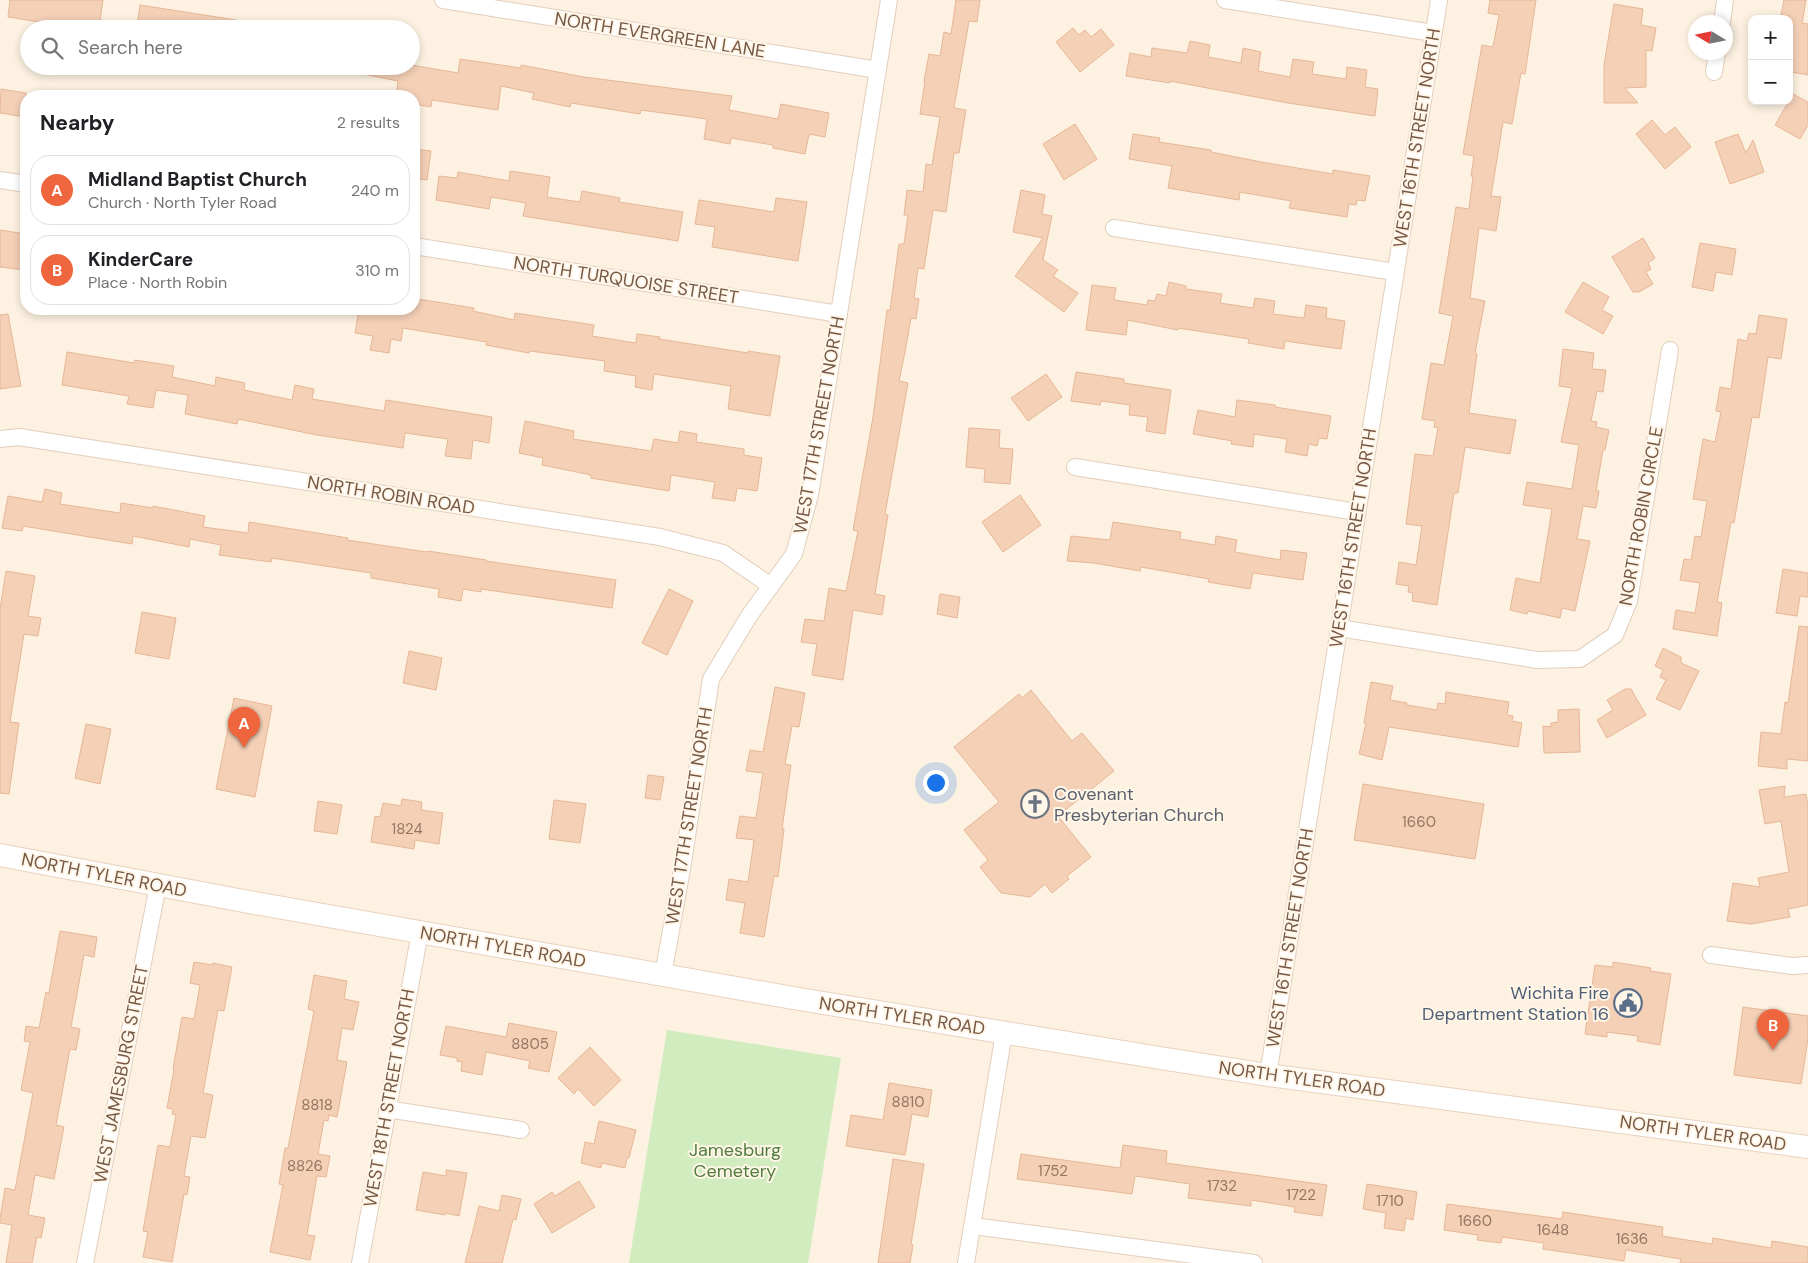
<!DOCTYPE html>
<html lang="en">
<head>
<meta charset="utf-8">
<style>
	body { margin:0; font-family:"DM Sans",sans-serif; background:#f2f2f2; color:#202124 }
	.controls { position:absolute; right:15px; top:15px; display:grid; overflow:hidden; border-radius:10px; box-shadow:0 2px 8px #0003 }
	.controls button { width:45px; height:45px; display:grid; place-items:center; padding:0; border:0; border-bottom:1px solid #e0e0e0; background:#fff; color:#202124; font:25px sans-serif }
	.compass { position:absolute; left:1688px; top:15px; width:45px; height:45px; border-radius:50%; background:#fff; box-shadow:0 2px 8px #0003; rotate:280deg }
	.you { position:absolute; left:935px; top:782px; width:18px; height:18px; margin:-12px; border:4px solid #fff; border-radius:50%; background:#1a73e8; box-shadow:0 0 0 8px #1a73e833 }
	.badge { display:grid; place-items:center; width:32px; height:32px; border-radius:50%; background:#ef663e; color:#fff; font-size:16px; font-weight:700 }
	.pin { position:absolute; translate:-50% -41px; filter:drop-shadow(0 1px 2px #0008) }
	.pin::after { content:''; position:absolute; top:26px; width:18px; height:15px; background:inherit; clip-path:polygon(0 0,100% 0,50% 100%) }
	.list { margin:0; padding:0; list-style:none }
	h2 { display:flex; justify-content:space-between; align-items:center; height:65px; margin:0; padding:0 20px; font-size:21px }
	h2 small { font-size:16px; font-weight:400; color:#757577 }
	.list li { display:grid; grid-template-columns:32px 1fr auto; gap:15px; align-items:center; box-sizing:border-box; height:70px; margin:0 10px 10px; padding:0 10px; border:1px solid #e0e0e0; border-radius:20px }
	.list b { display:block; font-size:19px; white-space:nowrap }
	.list p { margin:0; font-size:16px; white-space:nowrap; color:#757577 }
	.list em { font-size:16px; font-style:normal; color:#757577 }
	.icon { flex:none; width:28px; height:28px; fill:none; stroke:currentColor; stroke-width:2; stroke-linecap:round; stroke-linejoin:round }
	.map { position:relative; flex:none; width:1808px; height:1263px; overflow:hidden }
	.search { position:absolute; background:#fff; box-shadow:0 2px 8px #0003; left:20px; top:20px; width:400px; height:55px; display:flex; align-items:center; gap:12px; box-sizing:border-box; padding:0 18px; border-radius:28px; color:#757577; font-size:19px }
	.panel { position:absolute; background:#fff; box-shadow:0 2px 8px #0003; left:20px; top:90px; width:400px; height:225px; border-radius:20px }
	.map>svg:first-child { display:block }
	.green { fill:#d1ecbf }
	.building { fill:#f4d0b7; stroke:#e8b696 }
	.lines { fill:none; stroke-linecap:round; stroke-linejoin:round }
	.street-casing { stroke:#e2cebc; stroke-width:18 }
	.secondary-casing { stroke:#ead1bc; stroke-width:24 }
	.street { stroke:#fff; stroke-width:16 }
	.secondary { stroke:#fff; stroke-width:22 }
	.labels { text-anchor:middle; stroke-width:4; stroke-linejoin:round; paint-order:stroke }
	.number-label { font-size:15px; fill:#967662 }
	.street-label { font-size:18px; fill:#765846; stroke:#fff6e8 }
	.worship-label { font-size:18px; fill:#5b616d; stroke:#fff6e8; text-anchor:start }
	.service-label { font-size:18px; fill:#4e5e75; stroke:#fff6e8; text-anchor:end }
	.park-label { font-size:18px; fill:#507d3e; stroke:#fff6e8 }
</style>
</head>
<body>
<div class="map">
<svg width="1808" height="1263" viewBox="0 0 1808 1263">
	<rect width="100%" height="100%" fill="#fdf2e1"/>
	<!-- green -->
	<path class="green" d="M667 1030 841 1058 808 1263H629Z"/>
	<!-- building -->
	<g class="building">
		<path d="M10 0H103L99 29H72V27L8 17Z"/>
		<path d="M956 0H980L977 22 969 21 954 108 966 110 959 153H954L946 212 933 210 924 269 918 268 914 298 919 299 916 319 911 318 905 352 899 381 908 383 885 514 888 515 875 594 885 596 882 615 853 610 843 680 812 675 817 644 801 642 805 619 824 621 829 588 846 591 858 531 853 530 873 417 887 310H890L899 244H904L908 215H904L907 190 923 192 926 164 932 165 940 117 920 114 925 81H924L929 54 940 56 944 32 951 34Z"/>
		<path d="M1490 0H1536L1525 74 1521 73 1512 124 1503 122 1491 196 1501 197 1496 231 1479 228 1470 298 1485 301 1475 353 1477 354 1469 413 1516 420 1510 454 1465 447 1458 493H1454L1437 605 1412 601 1413 593 1408 592 1409 586 1396 584 1399 562 1416 565 1422 526 1406 524 1415 454 1433 456 1438 428 1434 427 1435 421 1422 419 1431 363 1444 365 1453 316 1439 313 1456 207 1469 209 1473 176H1471L1474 156 1463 154 1482 45 1493 47 1499 15 1488 13Z"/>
		<path d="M1784 0H1806L1802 23 1808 24V75L1791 72 1793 64H1789V16L1781 15Z"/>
		<path d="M1614 4 1643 9 1641 25 1656 28 1652 51 1646 50V87L1625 88 1638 103H1604V65Z"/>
		<path d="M140 5 236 20 235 29H155L137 26Z"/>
		<path d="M1073 28 1079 35 1085 30 1091 37 1101 29 1114 45 1080 72 1056 42Z"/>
		<path d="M1190 41 1210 45 1208 57 1241 63 1243 48 1261 52 1258 71 1290 77 1293 59 1314 62 1312 74 1346 79 1347 67 1367 70 1365 87 1378 89 1375 116 1288 103 1170 81V83L1126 76 1130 53 1151 57 1152 48 1187 53Z"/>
		<path d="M460 59 521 68V65L584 77 732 96 729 110 778 119 781 104 829 113 825 137 809 134 805 154 773 148V145L731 138 730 144 704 139 707 119 641 110 640 114 571 103 570 107 532 99 534 93 501 86 498 110 432 100 431 107 414 104V96H408L409 93 397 90 398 81 363 74V66H411V65L458 73Z"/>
		<path d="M1 89 26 93V117L0 113Z"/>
		<path d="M1793 94 1808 102V125L1800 139 1775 125Z"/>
		<path d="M1652 120 1665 135 1675 127 1691 147 1665 169 1636 134Z"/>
		<path d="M1075 124 1097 159 1064 180 1043 144Z"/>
		<path d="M1133 134 1160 138 1159 142 1211 150V152L1261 162 1333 174V170L1370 176 1365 201 1357 200 1356 205 1349 204 1347 217 1289 208 1291 201 1240 192 1239 200 1168 188 1172 166 1129 159Z"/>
		<path d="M1738 134 1746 153 1753 140 1764 172 1730 184 1715 142Z"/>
		<path d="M414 149 431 151 427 180 414 178Z"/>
		<path d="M510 171 550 177 547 197 580 202 582 191 620 198 619 202 683 212 678 241 523 216 526 203 491 197 489 209 436 200 439 176 457 178 458 172 509 181Z"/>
		<path d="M1021 190 1045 195 1042 214 1052 216 1043 260 1058 270 1053 276 1078 293 1064 312 1015 276 1043 238 1013 232Z"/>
		<path d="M776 198 807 202 798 261 712 247 715 227 695 224 699 200 774 212Z"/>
		<path d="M0 230 26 234 24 270 0 267Z"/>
		<path d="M1643 238 1655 258 1648 263 1651 269 1646 272 1653 284 1639 292H1633L1612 257Z"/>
		<path d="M1700 243 1736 249 1732 275 1716 272 1713 291 1692 287Z"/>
		<path d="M1169 282 1186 286V289L1222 294 1220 303 1253 308 1255 298 1275 301 1273 314 1304 318 1306 305 1327 308 1326 318 1345 321 1341 349 1285 341 1284 349 1248 343 1249 339 1178 328V330L1128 320 1126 335 1086 330 1092 285 1116 288 1114 300 1147 305 1148 300 1155 301 1157 294 1166 296Z"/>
		<path d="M1583 282 1609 297 1602 310 1613 316 1603 334 1565 312Z"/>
		<path d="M418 299 474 308 473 311 514 320 515 313 594 325 592 336 636 343 637 334 660 337 659 339 748 353V351L780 356 770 416 728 409 731 386 654 374 652 390 635 387 636 376 604 371 605 361 530 351 529 353 486 345 487 342 403 328 401 341 391 339 389 353 370 350 373 336 355 333 359 309H416Z"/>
		<path d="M8 314 21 386 0 389V315Z"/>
		<path d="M1759 315 1787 319 1781 359 1768 357 1759 418 1752 417 1734 523 1731 522 1717 602 1722 603 1717 636 1673 629 1676 610 1695 613 1700 583 1680 580 1684 559 1691 560 1695 536 1701 537 1707 501 1693 499 1703 439 1715 442 1721 412 1716 411 1720 387 1731 389 1738 339 1747 341 1749 333 1756 334Z"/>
		<path d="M1563 349 1594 353 1592 369 1606 370 1603 392 1597 391 1591 421 1597 422 1596 427 1609 430 1605 450H1603L1596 491H1599L1596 508 1583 506 1577 539 1590 541 1575 611 1562 608 1560 618 1528 611 1527 614 1510 610 1516 578 1540 583 1552 509 1523 505 1527 482 1572 489 1579 445 1561 442 1572 388 1559 386Z"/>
		<path d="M67 352 134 363 135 360 174 366 172 377 215 386 216 377 245 383 244 390 292 400 295 385 314 389 312 399 384 411 386 400 492 417 489 443 473 440 471 459 445 456 448 439 405 433 403 448 317 435 238 419 237 424 185 414 188 395 156 390 153 408 127 404 129 396 62 385Z"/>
		<path d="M1076 372 1124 379V383L1171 390 1165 434 1146 431 1148 417 1129 415 1130 405 1101 401 1100 405 1071 401Z"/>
		<path d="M1046 374 1062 397 1028 421 1011 398Z"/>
		<path d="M1237 400 1275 405V407L1331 416 1327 439 1319 438 1317 446 1309 444 1307 456 1285 452 1287 439 1254 434 1253 447 1231 444 1232 441 1193 434 1198 410 1235 417Z"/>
		<path d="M525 421 574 431 573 439 651 451 654 439 678 443 680 431 697 434 696 442 744 449V455L762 458 757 491 737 488 735 501 712 498 715 482 671 475 669 491 591 478V475L542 465 543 458 519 453Z"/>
		<path d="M969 428 1000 430 999 448 1013 449 1010 484 984 482 985 469 966 467Z"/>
		<path d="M45 489 62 493 60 504 120 513 121 503 153 508V506L205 516 203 527 248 533 249 522 348 538 347 540 427 552 428 551 486 560V561L616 580 612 608 481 589V592L463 589 461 601 438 597 439 589 371 578V573L272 558 271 562 219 555 221 545 190 539 189 547 133 536 132 544 23 526 22 531 2 528 8 496 42 502Z"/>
		<path d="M1020 495 1041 525 1003 552 982 522Z"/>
		<path d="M1113 522 1181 532 1180 539 1215 545 1216 536 1237 540 1235 552 1280 560 1281 550 1307 553 1303 580 1253 573 1250 589 1208 582 1209 579 1141 567 1140 571 1094 563 1067 561 1071 536 1110 540Z"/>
		<path d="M1783 569 1808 573V597L1800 596 1797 616 1776 613Z"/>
		<path d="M6 571 35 576 28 616 41 618 38 636 24 634 10 722 19 723 9 794 0 793V609Z"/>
		<path d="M669 589 693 601 667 655 642 643Z"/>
		<path d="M940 594 960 597 957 618 937 614Z"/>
		<path d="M142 612 176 618 169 659 135 653Z"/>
		<path d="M1799 626 1808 627V761L1787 759V769L1758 766 1761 732 1781 734 1785 702 1788 703Z"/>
		<path d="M1663 648 1681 657V663L1699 671 1680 710 1656 699 1666 680 1660 677 1663 670 1655 666Z"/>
		<path d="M409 651 442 658 436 690 403 683Z"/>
		<path d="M1371 682 1393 686 1390 700 1407 703V705L1437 710 1438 703 1445 704 1446 692 1509 702 1507 715 1513 716 1512 721 1522 723 1518 747 1389 727 1382 760 1359 754 1366 723H1364Z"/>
		<path d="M775 687 805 693 799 727 792 726 785 764 791 765 782 829H784L778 877 774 876 764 937 740 933 745 903 726 900 729 879 748 882 754 840 736 838 740 816 756 818 763 773 746 771 750 750 763 752Z"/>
		<path d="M1625 689H1631L1646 715 1607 738 1597 720 1613 710 1607 700Z"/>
		<path d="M1031 690 1072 741 1082 733 1114 771 1058 816 1091 857 1067 876 1069 879 1052 893 1045 884 1030 897 1001 893 980 867 988 860 964 830 999 802 954 747 1019 694 1022 698Z"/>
		<path d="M234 698 272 706 255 797 216 789Z"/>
		<path d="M1579 709 1580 752 1544 753 1543 726 1551 727V723L1558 722V710Z"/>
		<path d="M86 724 111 729 100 784 75 778Z"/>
		<path d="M648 775 664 777 660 800 645 798Z"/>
		<path d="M1363 784 1484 804 1475 859 1354 840Z"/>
		<path d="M1785 786 1784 797 1806 794 1808 806V905L1788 909 1790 917 1751 924 1727 921 1733 883 1760 887 1758 878 1789 872 1781 821 1765 824 1759 790Z"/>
		<path d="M402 799 422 802 421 810 443 813 439 844 415 840 414 849 371 842 375 816 380 817 383 803 401 806Z"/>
		<path d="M554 800 586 804 580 843 549 839Z"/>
		<path d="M318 801 342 805 337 834 314 831Z"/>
		<path d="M60 931 97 937 94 957 84 955 71 1027 80 1029 76 1050 70 1049 56 1125 64 1127 54 1179 35 1175 28 1215 45 1218 41 1238 37 1237 32 1263H6L12 1225 0 1223V1219L5 1188 15 1190 33 1093 21 1090 30 1042 24 1041 26 1026 39 1028 46 992 49 993Z"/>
		<path d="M194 962 213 965V963L232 967 224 1011 218 1010 203 1093 213 1095 205 1138 191 1136 184 1176 190 1177 187 1195 184 1194 172 1262 143 1257 148 1232 143 1231 158 1145 170 1147 176 1115 172 1114 173 1109 167 1108 174 1070 173 1069 182 1017 194 1019 200 985 190 983Z"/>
		<path d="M1613 962 1651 968 1650 971 1671 974 1660 1045 1637 1041 1638 1036 1607 1032V1037L1585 1034 1595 965 1613 967Z"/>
		<path d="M314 975 347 981 344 999 359 1002 353 1030 342 1028 337 1060 347 1062 337 1117 329 1115 328 1121 324 1120 318 1154 330 1156 326 1177 317 1176 307 1235 315 1236 310 1260 270 1252 283 1185 279 1184 285 1148H288L314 1011 308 1009Z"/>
		<path d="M1743 1007 1808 1016V1039L1801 1084 1734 1075Z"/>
		<path d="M509 1023 557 1032 549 1072 528 1068 530 1061 486 1052 482 1075 461 1071 462 1062 457 1061V1058L440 1055 446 1026 506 1037Z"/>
		<path d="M590 1047 621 1080 594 1106 578 1089 574 1094 558 1078Z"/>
		<path d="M889 1083 932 1090 928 1117 912 1114 905 1155 846 1146 851 1115 883 1120Z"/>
		<path d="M599 1121 636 1130 629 1158H627L625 1168 602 1163 601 1168 581 1163 585 1142 594 1144Z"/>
		<path d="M1123 1145 1167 1151 1166 1163 1327 1185 1322 1216 1294 1212 1295 1207 1251 1200V1206L1188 1198 1190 1184 1135 1176 1132 1194 1017 1179 1021 1154 1120 1168Z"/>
		<path d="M893 1159 924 1164 911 1244 913 1245 910 1263H878Z"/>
		<path d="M446 1170 467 1173 459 1216 445 1213V1215L416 1210 423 1172 446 1176Z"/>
		<path d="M579 1181 595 1207 552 1233 534 1204 552 1192 555 1196Z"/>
		<path d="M1367 1184 1417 1192 1413 1220 1406 1218 1404 1231 1384 1228 1386 1213 1363 1209Z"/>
		<path d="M502 1195 521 1199 516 1220 513 1219 502 1263H465L479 1206 499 1211Z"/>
		<path d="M1447 1204 1562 1219 1563 1212 1596 1217 1663 1227 1662 1236 1712 1244 1713 1238 1771 1248 1772 1241 1808 1247V1263H1680L1681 1259 1626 1250 1624 1261 1543 1249 1544 1243 1502 1237 1501 1243 1477 1240 1478 1235 1444 1230Z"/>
	</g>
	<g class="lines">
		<defs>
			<g id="street">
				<path d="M443 0 878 70"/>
				<path d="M1225 0 1433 33"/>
				<path d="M1722 22 1725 0"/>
				<path d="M1714 72 1717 52"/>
				<path d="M0 180 26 184"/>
				<path d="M1114 228 1395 272"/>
				<path d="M414 246 839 314"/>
				<path d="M0 439 19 437 660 537 723 553 771 586"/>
				<path d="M1075 467 1357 512"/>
				<path d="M1339 628 1537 660 1580 659 1615 635 1629 601 1670 350"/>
				<path d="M1711 955 1792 966 1808 965"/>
				<path d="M663 975 682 869 711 679 749 616 794 554 810 495 889 0"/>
				<path d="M1268 1075 1439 0"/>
				<path d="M387 1109 521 1130"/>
				<path d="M973 1226 1254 1263"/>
				<path d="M85 1263 158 885"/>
				<path d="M360 1263 420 932"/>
				<path d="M966 1263 1004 1033"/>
			</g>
			<path id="secondary" d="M0 855 249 902 799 999 1160 1058 1268 1075 1808 1147"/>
		</defs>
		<!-- street casing -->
		<use href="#street" class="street-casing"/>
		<!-- secondary casing -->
		<use href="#secondary" class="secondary-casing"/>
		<!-- street -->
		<use href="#street" class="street"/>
		<!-- secondary -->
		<use href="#secondary" class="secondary"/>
	</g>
	<!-- icons -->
	<defs>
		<symbol id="church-ring" viewBox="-11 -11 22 22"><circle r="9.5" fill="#fff6e8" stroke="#6b7280" stroke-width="1.5"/><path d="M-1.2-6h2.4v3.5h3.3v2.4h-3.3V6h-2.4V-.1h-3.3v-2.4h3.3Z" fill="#6b7280"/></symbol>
		<symbol id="civic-ring" viewBox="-11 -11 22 22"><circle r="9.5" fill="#fff6e8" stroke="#5c6f8a" stroke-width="1.5"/><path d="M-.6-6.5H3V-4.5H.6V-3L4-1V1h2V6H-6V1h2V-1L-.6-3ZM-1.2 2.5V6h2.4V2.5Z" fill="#5c6f8a"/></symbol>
	</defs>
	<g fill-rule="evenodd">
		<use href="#church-ring" x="1019" y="788" width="32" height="32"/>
		<use href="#civic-ring" x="1612" y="987" width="32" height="32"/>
	</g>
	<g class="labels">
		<!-- number labels -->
		<g class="number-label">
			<text x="1419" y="827">1660</text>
			<text x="407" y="834">1824</text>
			<text x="530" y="1049">8805</text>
			<text x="908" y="1107">8810</text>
			<text x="317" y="1110">8818</text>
			<text x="305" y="1171">8826</text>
			<text x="1053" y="1176">1752</text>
			<text x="1222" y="1191">1732</text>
			<text x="1301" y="1200">1722</text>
			<text x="1390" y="1206">1710</text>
			<text x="1475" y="1226">1660</text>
			<text x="1553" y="1235">1648</text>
			<text x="1632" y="1244">1636</text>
		</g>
		<!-- street labels -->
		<g class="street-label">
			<text transform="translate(660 35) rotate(9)" y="6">NORTH EVERGREEN LANE</text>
			<text transform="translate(1417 138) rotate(-81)" y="6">WEST 16TH STREET NORTH</text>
			<text transform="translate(626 280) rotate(9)" y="6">NORTH TURQUOISE STREET</text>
			<text transform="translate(819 425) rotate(-80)" y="6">WEST 17TH STREET NORTH</text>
			<text transform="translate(391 495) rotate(9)" y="6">NORTH ROBIN ROAD</text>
			<text transform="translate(1641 516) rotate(-80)" y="6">NORTH ROBIN CIRCLE</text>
			<text transform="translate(1353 538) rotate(-81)" y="6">WEST 16TH STREET NORTH</text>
			<text transform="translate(689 816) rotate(-81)" y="6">WEST 17TH STREET NORTH</text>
			<text transform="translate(104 875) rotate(11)" y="6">NORTH TYLER ROAD</text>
			<text transform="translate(1290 938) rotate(-81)" y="6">WEST 16TH STREET NORTH</text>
			<text transform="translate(503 947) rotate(10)" y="6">NORTH TYLER ROAD</text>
			<text transform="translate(902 1016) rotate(9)" y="6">NORTH TYLER ROAD</text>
			<text transform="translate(121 1074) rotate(-79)" y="6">WEST JAMESBURG STREET</text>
			<text transform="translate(1302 1079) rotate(8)" y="6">NORTH TYLER ROAD</text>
			<text transform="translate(389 1098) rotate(-80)" y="6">WEST 18TH STREET NORTH</text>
			<text transform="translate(1703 1133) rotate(8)" y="6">NORTH TYLER ROAD</text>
		</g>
		<!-- worship labels -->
		<g class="worship-label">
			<text x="1054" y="800">Covenant<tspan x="1054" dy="21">Presbyterian Church</tspan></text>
		</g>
		<!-- service labels -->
		<g class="service-label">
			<text x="1609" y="999">Wichita Fire<tspan x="1609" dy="21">Department Station 16</tspan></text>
		</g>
		<!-- park labels -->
		<g class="park-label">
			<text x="735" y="1156">Jamesburg<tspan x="735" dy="21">Cemetery</tspan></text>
		</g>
	</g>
</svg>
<div class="controls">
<button>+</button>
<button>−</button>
</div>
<svg class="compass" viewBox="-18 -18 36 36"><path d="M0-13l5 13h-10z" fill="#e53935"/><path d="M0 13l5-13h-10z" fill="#757577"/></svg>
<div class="you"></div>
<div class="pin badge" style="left:244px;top:748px">A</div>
<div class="pin badge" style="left:1773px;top:1050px">B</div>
<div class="search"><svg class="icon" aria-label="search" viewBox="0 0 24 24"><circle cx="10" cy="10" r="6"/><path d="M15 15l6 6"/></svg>Search here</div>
<section class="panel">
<h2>Nearby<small>2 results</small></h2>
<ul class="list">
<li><span class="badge">A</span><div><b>Midland Baptist Church</b><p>Church · North Tyler Road</p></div><em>240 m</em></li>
<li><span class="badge">B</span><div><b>KinderCare</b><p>Place · North Robin</p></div><em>310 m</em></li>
</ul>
</section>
</div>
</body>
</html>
